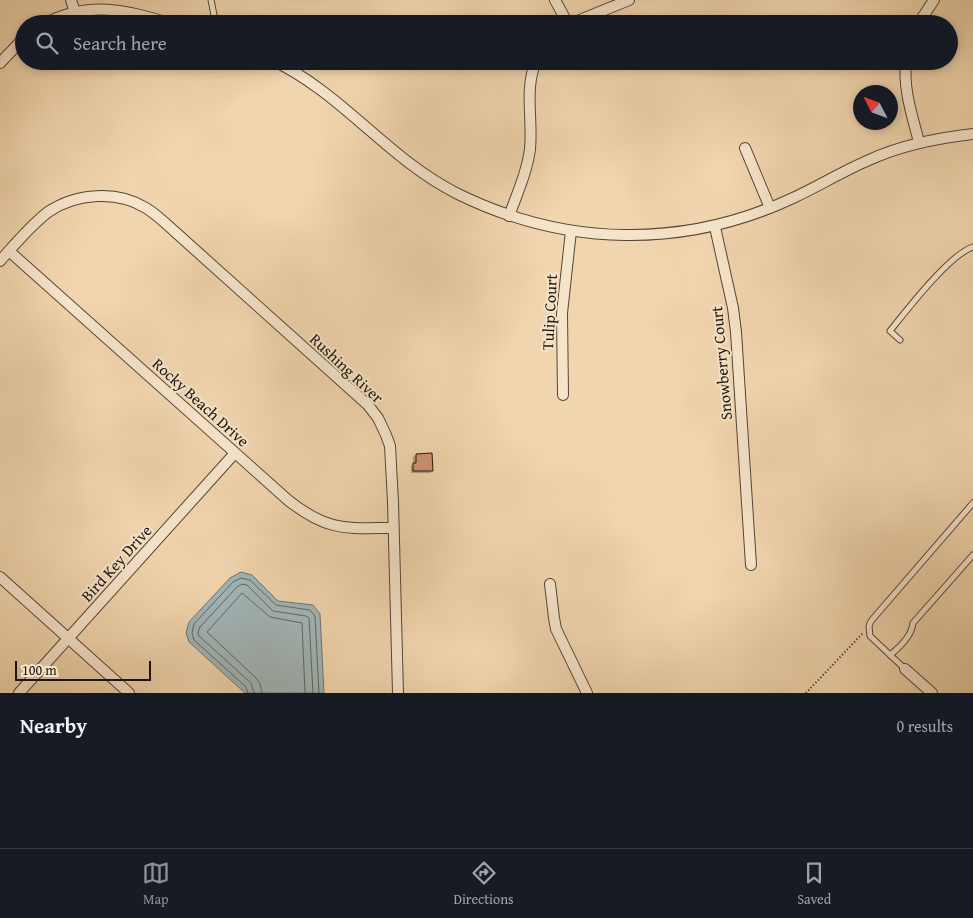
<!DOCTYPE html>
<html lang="en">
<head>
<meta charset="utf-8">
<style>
	body { margin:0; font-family:"Gentium Book Plus",serif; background:#242831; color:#f1f3f6 }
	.compass { position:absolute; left:853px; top:85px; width:45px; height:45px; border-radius:50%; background:#171b24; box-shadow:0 2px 8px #0003; rotate:312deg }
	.scale { position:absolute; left:15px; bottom:12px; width:136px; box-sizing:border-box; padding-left:5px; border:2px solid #20160d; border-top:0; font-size:14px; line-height:18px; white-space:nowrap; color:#20160d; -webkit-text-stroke:4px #f6e4ca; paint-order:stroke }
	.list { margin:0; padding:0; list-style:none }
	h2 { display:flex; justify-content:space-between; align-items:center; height:65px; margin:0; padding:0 20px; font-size:21px }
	h2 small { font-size:16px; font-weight:400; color:#9ea1a6 }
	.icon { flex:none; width:28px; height:28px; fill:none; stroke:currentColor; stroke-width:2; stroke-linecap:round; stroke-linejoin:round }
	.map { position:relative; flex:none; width:973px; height:693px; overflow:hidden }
	.search { position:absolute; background:#171b24; box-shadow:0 2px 8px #0003; left:15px; right:15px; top:15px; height:55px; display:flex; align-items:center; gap:12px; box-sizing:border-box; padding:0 18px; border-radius:28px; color:#9ea1a6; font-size:19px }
	.sheet { height:155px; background:#171b24 }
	nav { display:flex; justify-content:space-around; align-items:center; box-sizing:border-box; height:70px; border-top:1px solid #363941; background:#171b24; font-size:14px; color:#9ea1a6 }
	nav a { display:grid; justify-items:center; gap:2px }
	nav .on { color:#8c9099 }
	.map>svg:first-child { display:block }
	.water { fill:#a1b5b7; stroke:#6d7573 }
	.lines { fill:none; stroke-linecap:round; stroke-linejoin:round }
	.shore { stroke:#606662; stroke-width:1 }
	.building { fill:#d49378; stroke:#20160d; filter:url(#shadow) }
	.service-casing { stroke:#544635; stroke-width:7 }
	.minor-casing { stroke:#544635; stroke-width:12 }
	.path { stroke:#20160d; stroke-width:2; stroke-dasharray:1 2.5; stroke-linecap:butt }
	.service { stroke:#f6e4ca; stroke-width:5 }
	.minor { stroke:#f6e4ca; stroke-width:10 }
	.labels { text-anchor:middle; stroke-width:4; stroke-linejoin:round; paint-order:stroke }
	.street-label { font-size:16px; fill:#20160d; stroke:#f6e4ca }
</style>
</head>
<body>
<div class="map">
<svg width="973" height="693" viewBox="0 0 973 693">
	<defs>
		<filter id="shadow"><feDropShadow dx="-2.5" dy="2.5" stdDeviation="0" flood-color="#0004"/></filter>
	</defs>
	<rect width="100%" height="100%" fill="#f1d5ae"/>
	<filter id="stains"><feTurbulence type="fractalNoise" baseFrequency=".004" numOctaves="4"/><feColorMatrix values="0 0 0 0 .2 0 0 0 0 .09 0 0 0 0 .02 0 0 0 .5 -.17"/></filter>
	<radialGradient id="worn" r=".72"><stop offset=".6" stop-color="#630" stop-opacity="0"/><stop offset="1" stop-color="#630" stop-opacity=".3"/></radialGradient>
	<!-- water -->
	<path class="water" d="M241 572 252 575 278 601 313 605 320 614 324 693H245L189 642 186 633 189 622 230 578Z"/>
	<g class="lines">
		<!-- shore -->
		<g class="shore">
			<path d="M248 693 246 687 194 640 192 633 194 624 233 582 241 578 250 580 276 605 310 610 315 616 319 693"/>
			<path d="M254 693 251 683 199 636 198 633 200 627 237 587 242 584 247 585 273 611 306 616 309 618 313 693"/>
			<path d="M262 693 260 684 256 678 207 632 242 593 270 617 302 623 305 693"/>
		</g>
	</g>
	<!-- building -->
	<path class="building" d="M432 453 433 471H413V463H416V454Z"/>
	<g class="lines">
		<defs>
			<g id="service">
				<path d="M211 0 214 15 213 24"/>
				<path d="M900 340 890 331C906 311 950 254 973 247"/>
				<path d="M890 655C900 647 912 636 913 623L973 555"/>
				<path d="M905 669 870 636 869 626 871 621 973 503"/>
			</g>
			<g id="minor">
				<path d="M71 0 75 12"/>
				<path d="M555 0 568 24"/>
				<path d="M44 24C89 0 126 10 172 24"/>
				<path d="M570 24 629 0"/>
				<path d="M918 24 934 0"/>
				<path d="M274 61C343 94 389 160 458 194 566 247 684 249 793 198 819 186 843 171 869 160 902 145 937 138 973 134"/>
				<path d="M906 61C903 89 912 115 919 142"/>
				<path d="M0 63 24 38"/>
				<path d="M745 148 770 208"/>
				<path d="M509 216C517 194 527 172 530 149 533 119 524 90 536 61"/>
				<path d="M715 227 733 308 736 332 751 565"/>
				<path d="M9 251 289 501C329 532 346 528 393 528"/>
				<path d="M0 261C15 244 30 226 48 212 76 193 117 190 146 208 156 214 164 222 173 230L368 405 378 418 386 435 390 446 393 502 398 693"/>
				<path d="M563 395 562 313 571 231"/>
				<path d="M0 577 129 693"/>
				<path d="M550 584 554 618 556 629 587 693"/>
				<path d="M905 669 932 693"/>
				<path d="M19 693 235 453"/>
			</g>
		</defs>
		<!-- service casing -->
		<use href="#service" class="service-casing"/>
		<!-- minor casing -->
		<use href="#minor" class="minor-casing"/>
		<!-- path -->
		<path class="path" d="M806 693 863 633"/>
		<!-- service -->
		<use href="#service" class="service"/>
		<!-- minor -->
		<use href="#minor" class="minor"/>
	</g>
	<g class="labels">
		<!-- street labels -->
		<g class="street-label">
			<text transform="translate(549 312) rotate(-87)" y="6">Tulip Court</text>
			<text transform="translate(721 363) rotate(-95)" y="6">Snowberry Court</text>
			<text transform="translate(347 368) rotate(43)" y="6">Rushing River</text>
			<text transform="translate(201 402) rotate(42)" y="6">Rocky Beach Drive</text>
			<text transform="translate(116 563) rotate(-48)" y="6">Bird Key Drive</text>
		</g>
	</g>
	<rect width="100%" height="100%" filter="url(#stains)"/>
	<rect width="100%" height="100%" fill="url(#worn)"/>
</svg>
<svg class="compass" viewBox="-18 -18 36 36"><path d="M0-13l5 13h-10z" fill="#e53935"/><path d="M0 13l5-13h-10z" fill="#9ea1a6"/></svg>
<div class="scale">100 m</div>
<div class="search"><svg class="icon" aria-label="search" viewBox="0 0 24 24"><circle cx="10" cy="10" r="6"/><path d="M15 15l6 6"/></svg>Search here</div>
</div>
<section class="sheet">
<h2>Nearby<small>0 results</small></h2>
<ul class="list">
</ul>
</section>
<nav>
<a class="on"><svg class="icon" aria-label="map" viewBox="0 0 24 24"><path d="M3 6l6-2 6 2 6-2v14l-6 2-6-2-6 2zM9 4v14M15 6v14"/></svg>Map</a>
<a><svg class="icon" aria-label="directions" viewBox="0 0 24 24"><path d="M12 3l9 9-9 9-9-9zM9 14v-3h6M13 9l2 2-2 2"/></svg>Directions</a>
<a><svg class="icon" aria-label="saved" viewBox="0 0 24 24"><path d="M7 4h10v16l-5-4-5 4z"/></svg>Saved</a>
</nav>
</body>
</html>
